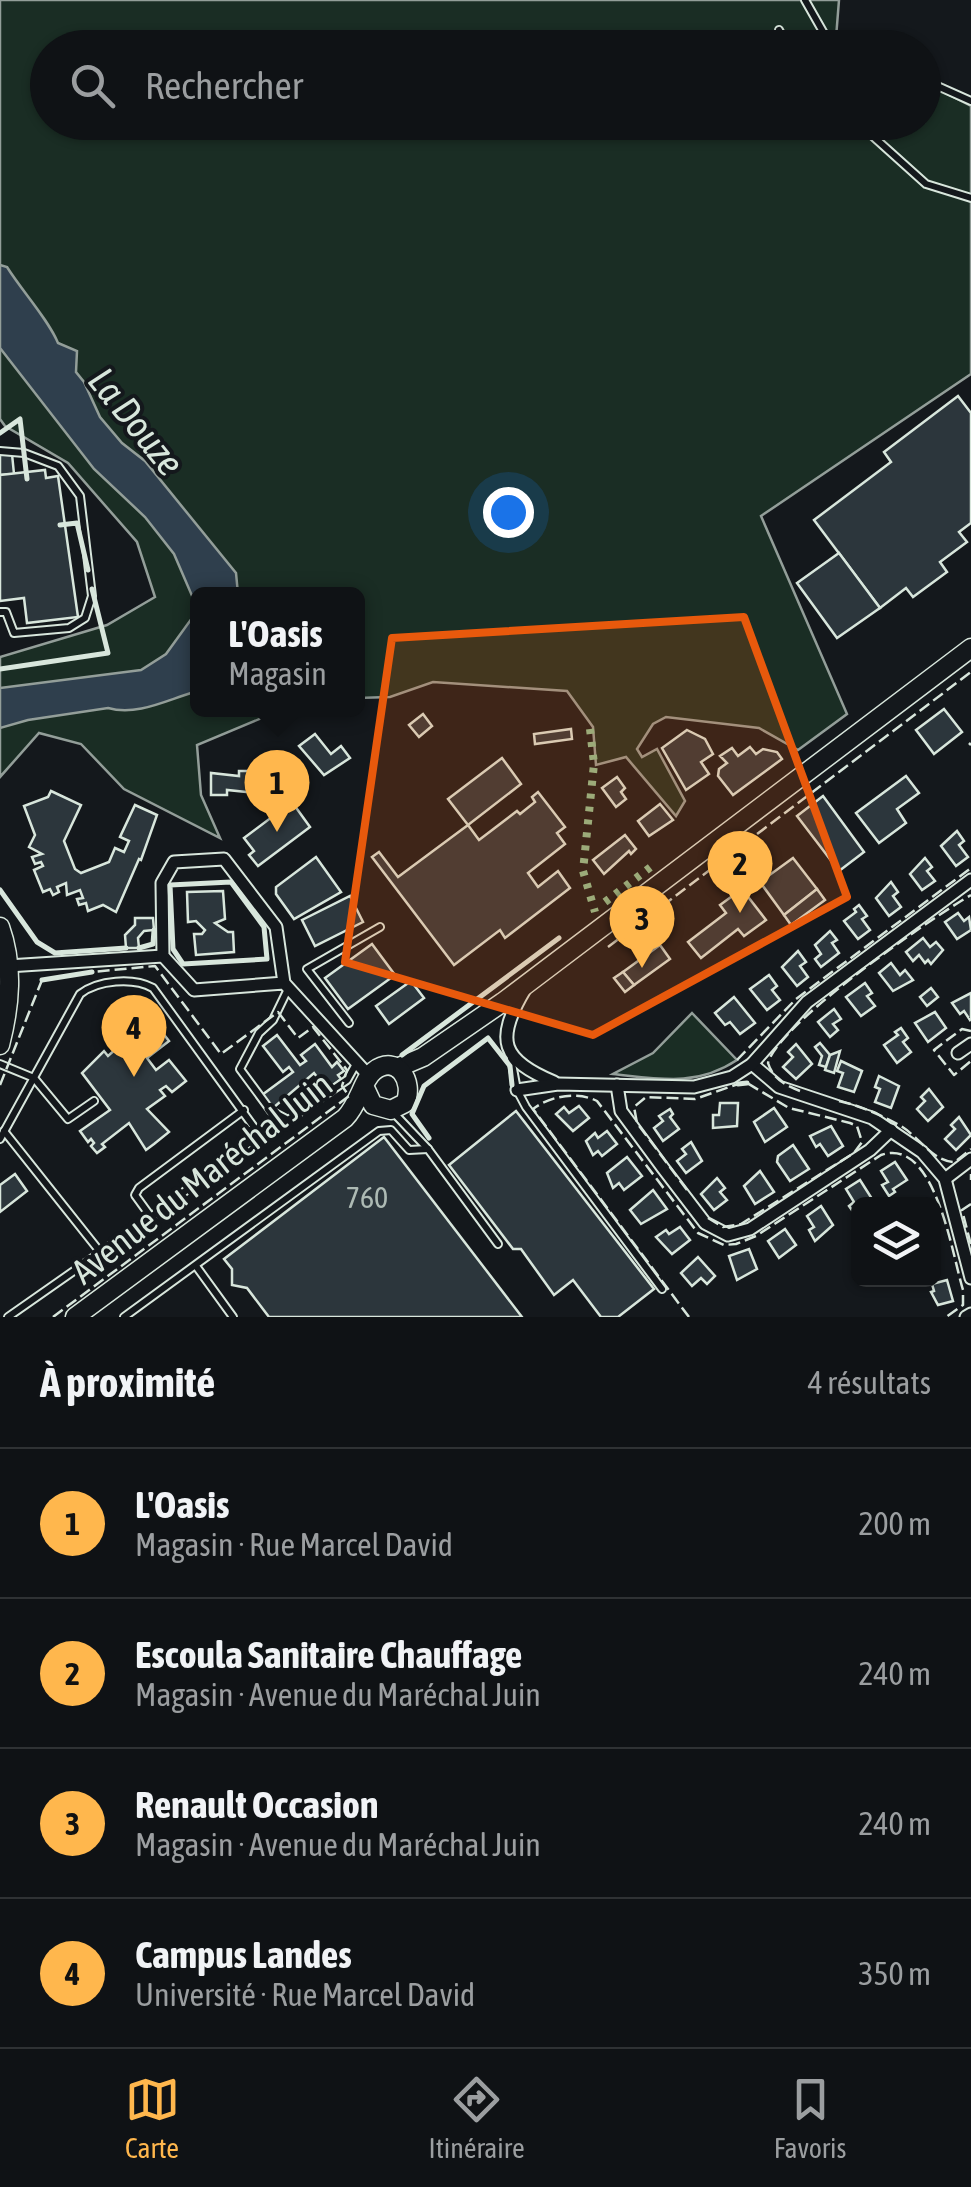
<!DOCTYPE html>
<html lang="fr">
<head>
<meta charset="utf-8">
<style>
	body { margin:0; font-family:"Asap Condensed",sans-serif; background:#1d2022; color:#f1f3f6 }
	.controls { position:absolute; right:30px; bottom:30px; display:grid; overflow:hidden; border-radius:15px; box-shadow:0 2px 8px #0004 }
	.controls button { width:90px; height:90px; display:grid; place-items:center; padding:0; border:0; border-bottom:2px solid #2f3234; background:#0f1215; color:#f1f3f6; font:50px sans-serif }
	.you { position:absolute; left:508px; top:512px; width:35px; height:35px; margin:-25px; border:8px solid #fff; border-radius:50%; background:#1a73e8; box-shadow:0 0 0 15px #1a73e833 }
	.badge { display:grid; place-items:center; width:65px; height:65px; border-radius:50%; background:#ffb74d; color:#111; font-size:32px; font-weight:700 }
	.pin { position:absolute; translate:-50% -82px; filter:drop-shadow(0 2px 5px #0008) }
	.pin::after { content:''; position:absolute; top:52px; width:35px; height:30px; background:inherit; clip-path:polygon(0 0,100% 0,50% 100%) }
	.popup { position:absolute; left:190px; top:587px; width:175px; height:130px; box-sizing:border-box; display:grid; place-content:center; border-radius:15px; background:#0f1215; filter:drop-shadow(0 2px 8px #0005); font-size:32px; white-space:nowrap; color:#9b9ea0 }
	.popup b { font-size:38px; color:#f1f3f6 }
	.popup::after { content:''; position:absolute; left:50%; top:100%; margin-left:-20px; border:20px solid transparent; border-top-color:#0f1215 }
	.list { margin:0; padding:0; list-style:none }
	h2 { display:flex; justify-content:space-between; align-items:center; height:130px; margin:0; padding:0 40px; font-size:42px }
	h2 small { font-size:32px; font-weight:400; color:#9b9ea0 }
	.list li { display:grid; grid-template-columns:65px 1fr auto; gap:30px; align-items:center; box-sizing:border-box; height:150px; padding:0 40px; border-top:2px solid #2f3234 }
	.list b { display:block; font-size:38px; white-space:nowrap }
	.list p { margin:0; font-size:32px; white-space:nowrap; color:#9b9ea0 }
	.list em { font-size:32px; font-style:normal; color:#9b9ea0 }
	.icon { flex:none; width:55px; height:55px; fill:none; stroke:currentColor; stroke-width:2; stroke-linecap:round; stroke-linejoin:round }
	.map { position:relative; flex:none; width:971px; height:1317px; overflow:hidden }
	.search { position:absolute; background:#0f1215; box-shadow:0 2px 8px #0004; left:30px; right:30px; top:30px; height:110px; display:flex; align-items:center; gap:25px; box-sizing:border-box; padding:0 35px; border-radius:55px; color:#9b9ea0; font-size:38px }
	.sheet { height:730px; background:#0f1215 }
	nav { display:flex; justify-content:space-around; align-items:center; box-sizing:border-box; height:140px; border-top:2px solid #2f3234; background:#0f1215; font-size:28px; color:#9b9ea0 }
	nav a { display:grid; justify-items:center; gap:5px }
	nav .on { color:#ffb74d }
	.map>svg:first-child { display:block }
	.green { fill:#1a2d24; stroke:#939e99; stroke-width:2.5 }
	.water { fill:#2f3f4d; stroke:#939e99; stroke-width:2.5 }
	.building { fill:#2c363c; stroke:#d8e6dc; stroke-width:2.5 }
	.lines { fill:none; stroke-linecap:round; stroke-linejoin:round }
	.lane-casing { stroke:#d8e6dc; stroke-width:10 }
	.street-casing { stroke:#d8e6dc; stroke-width:15 }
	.secondary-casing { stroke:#d8e6dc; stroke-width:21 }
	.lane { stroke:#14181c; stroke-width:6 }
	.street { stroke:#14181c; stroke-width:11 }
	.secondary { stroke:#14181c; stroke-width:18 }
	.hedge { stroke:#8ac095; stroke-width:8; stroke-dasharray:5 8; stroke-linecap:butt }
	.fence { stroke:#d8e6dc; stroke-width:2.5; stroke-dasharray:12 5; stroke-linecap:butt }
	.wall { stroke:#d8e6dc; stroke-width:5 }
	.marked { fill:#e8590c; fill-opacity:0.2; stroke:#e8590c; stroke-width:8; stroke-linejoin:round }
	.labels { text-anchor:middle; stroke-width:8; stroke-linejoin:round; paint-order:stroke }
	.number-label { font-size:30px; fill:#adbab4 }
	.street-label { font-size:35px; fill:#d8e6dc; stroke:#14181c }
	.water-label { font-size:38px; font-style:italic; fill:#d8e6dc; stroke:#14181c }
</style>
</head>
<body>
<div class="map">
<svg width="971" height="1317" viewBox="0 0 971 1317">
	<rect width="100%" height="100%" fill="#14181c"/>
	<!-- green -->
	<g class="green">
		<path d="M0 0H839L836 38 855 47 48 48V122H924V82L971 106V374L761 516 847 714 798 750 759 728 666 717 653 724 637 749 642 757 657 749 685 801 676 816 626 757 596 765 593 727 567 691 433 682 390 697 357 698V594H197V710H281L197 745 201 795 220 838 124 789 81 744 39 733 0 777V657L107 625 155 597 137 542 68 463 5 426 0 419Z"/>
		<path d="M692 1013 737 1060C696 1087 660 1079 613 1074L653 1053Z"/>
	</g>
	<!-- water -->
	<path class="water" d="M0 265 7 267C22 291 48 319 58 343L77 351 76 372 84 382 100 417 122 443 145 461 236 573 238 594H197V689L191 693C165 701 136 716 108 708L28 720 0 728V688L141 670 166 654 195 614 193 598 174 554 145 517 94 469 0 348Z"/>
	<!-- building -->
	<g class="building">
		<path d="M958 396 971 413V523L959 532 967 542 940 562 947 572 913 597 906 588 880 608 814 520 891 462 884 452Z"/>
		<path d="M12 454 14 474 0 475V455Z"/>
		<path d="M45 470 46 478 58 476 78 617 27 623 24 598 0 601V475Z"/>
		<path d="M839 553 880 608 837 638 797 583Z"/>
		<path d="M944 709 962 732 934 754 916 730Z"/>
		<path d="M423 714 432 726 419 737 409 725Z"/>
		<path d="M571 729 572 739 535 744 534 734Z"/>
		<path d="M687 730 705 739 713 754 701 762 709 774 686 790 662 748Z"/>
		<path d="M315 734 331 754 341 746 350 758 324 775 299 746Z"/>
		<path d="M750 747 756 754 763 749 777 752 782 759 733 795 718 776 719 769 727 763 720 756 732 748 738 756Z"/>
		<path d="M502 758 521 784 468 825 479 840 517 811 520 814 535 802 532 797 538 792 565 827 557 833 565 844 528 873 538 887 558 871 570 888 505 938 500 930 454 965 372 857 379 852 398 877 468 825 448 799Z"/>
		<path d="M239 771H256V793L227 790V795H211V773L239 776Z"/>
		<path d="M906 776 919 793 897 809 906 823 879 843 856 813Z"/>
		<path d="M617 777 625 788 621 792 626 799 616 807 602 788Z"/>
		<path d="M51 791 81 805 64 841 75 869 81 873 109 862 115 848 124 852 129 841 120 837 135 805 157 815 141 860 139 859 116 912 103 905 88 911 86 903 79 905 77 899 83 898 80 890 67 895 66 883 57 887 59 892 53 895 50 889 43 892 34 870 43 866 41 862 35 864 32 857 42 854 29 847 35 835 24 806 48 797Z"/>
		<path d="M823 796 864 852 839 871 797 816Z"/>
		<path d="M292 802 310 827 258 866 249 855 254 851 244 838Z"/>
		<path d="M660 804 673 820 649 836 638 821Z"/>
		<path d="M957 831 964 841 959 845 968 857 956 866 941 846Z"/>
		<path d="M625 835 636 849 631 854 629 851 604 874 593 860Z"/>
		<path d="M316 857 341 892 294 919 276 894V887Z"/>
		<path d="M793 858 817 889 784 915 760 882Z"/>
		<path d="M925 858 932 867 927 871 935 881 922 890 910 874Z"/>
		<path d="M891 882 898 892 893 896 901 907 889 916 876 898Z"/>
		<path d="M742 889 766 920 744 936 738 929 701 958 688 942 726 913 720 905Z"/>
		<path d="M817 889 825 900 791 925 784 915Z"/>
		<path d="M223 891 225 919 215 923 228 932H233L234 952 196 955 194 934H202L205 930 196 921 188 922 187 892Z"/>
		<path d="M350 896 363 922 315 946 302 920Z"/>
		<path d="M859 905 867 916 862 919 870 930 858 939 844 921 856 912 854 909Z"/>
		<path d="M958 913 964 921 969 917 971 930 957 939 945 922Z"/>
		<path d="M135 918H153L154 930 144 931 138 938 139 948H126L125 935 135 925Z"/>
		<path d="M830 931 837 940 832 943 839 953 821 967 815 959 821 954 815 945Z"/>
		<path d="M923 938 930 947 936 942 943 950 931 964 928 960 925 963 919 955 913 961 906 952Z"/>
		<path d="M372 944 395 975 348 1009 325 978Z"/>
		<path d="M660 945 670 959 634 985 623 972Z"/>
		<path d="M798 951 806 962 800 966 808 977 797 986 782 967Z"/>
		<path d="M891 963 900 975 905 970 913 980 893 991 879 973Z"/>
		<path d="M623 972 634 985 625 992 614 978Z"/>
		<path d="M769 975 777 986 772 990 780 1000 767 1010 750 989Z"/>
		<path d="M411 981 424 998 389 1024 376 1006Z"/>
		<path d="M865 983 872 993 867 996 875 1006 861 1016 846 997Z"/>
		<path d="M931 988 938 997 927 1006 920 997Z"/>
		<path d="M971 993V1019L970 1020 964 1011 960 1014 952 1003Z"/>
		<path d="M734 997 755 1023 740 1034 730 1022 725 1025 715 1013Z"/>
		<path d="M141 1005 169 1041 147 1058 156 1070 169 1060 186 1081 172 1092 166 1086 160 1090 165 1096 147 1109 169 1132 154 1144 146 1150 129 1123 102 1144 105 1147 97 1153 91 1146 94 1143 91 1139 88 1142 80 1131 110 1110 82 1073 104 1051 108 1056 117 1048 105 1033Z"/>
		<path d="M834 1009 841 1019 833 1024 838 1030 830 1037 818 1022Z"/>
		<path d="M935 1012 946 1028 928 1042 915 1023Z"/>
		<path d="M901 1028 908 1038 903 1042 911 1052 897 1063 884 1045 898 1035 895 1032Z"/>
		<path d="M277 1035 300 1065 306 1061 301 1055 315 1044 332 1067 337 1062 344 1071 338 1075 341 1079 327 1090 314 1073 273 1108 262 1095 293 1072 289 1067 283 1072 263 1046Z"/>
		<path d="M820 1043 830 1055 826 1067 819 1065 822 1056 815 1047Z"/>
		<path d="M796 1044 812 1064 796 1079 783 1067 793 1057 788 1052Z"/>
		<path d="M840 1051 834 1073 825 1070 830 1055Z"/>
		<path d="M841 1061 862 1071 854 1092 838 1087 843 1073 837 1071Z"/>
		<path d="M879 1076 899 1086 891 1108 875 1102 880 1089 875 1087Z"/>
		<path d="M929 1089 943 1107 928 1121 917 1109 925 1101 921 1097Z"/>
		<path d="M720 1103H738L737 1126 713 1128V1115H719Z"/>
		<path d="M579 1106 589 1118 573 1131 556 1114 564 1107 569 1113Z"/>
		<path d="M774 1108 787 1127 765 1142 754 1122Z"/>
		<path d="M670 1109 673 1114 670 1117 679 1129 663 1141 654 1128 663 1121 659 1116Z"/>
		<path d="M516 1111 654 1289 618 1317H601L573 1280 554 1295 521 1249H513L449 1165Z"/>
		<path d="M959 1117 971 1135 956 1150 945 1139 955 1129 951 1125Z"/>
		<path d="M831 1126 843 1146 828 1156 820 1144 816 1147 810 1136Z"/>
		<path d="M607 1131 617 1144 602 1156 598 1151 593 1155 586 1141 595 1133 598 1138Z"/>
		<path d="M384 1137 522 1317H269L247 1288 232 1285V1269L224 1259Z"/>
		<path d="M691 1142 702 1161 686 1173 677 1161 686 1154 682 1149Z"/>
		<path d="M793 1145 809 1169 790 1181 777 1162 778 1156Z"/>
		<path d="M627 1157 642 1176 624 1190 619 1183 613 1188 607 1173Z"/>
		<path d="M895 1162 907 1180 893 1189 895 1192 889 1196 882 1185 888 1182 881 1171Z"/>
		<path d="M760 1171 774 1192 755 1204 744 1186Z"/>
		<path d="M15 1174 27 1191 0 1212V1185Z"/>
		<path d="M717 1178 725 1188 720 1192 727 1200 714 1210 701 1194Z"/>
		<path d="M860 1180 874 1202 858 1204 856 1216 849 1206 854 1202 846 1189Z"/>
		<path d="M653 1190 667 1209 641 1224 630 1210Z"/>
		<path d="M821 1206 833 1225 815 1241 809 1230 814 1227 807 1216Z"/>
		<path d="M680 1227 690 1240 672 1254 656 1237 666 1230 669 1234Z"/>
		<path d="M785 1229 796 1245 779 1258 768 1241Z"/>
		<path d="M749 1249 757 1269 737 1280 729 1256Z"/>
		<path d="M698 1257 715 1276 707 1284 701 1278 692 1286 681 1273Z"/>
		<path d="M947 1280 953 1301 938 1305 931 1292 934 1291 932 1284Z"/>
	</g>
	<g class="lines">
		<defs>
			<g id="lane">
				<path d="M805 0 826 37 850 48"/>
				<path d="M779 30 788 48"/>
				<path d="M924 80 971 101"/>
				<path d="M857 122 926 184 971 198"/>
				<path d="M0 451 24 453 58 466 80 496 92 596 85 618 69 628 14 633 6 612H0"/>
				<path d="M289 987 273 1020 259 1033 240 1069 271 1111 288 1120 347 1080 356 1064"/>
				<path d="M349 1023 307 969 380 927"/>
				<path d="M511 1058 517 1090 526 1107 662 1289"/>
				<path d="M0 1064 34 1078 68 1119 94 1101"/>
				<path d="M392 1111 428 1149 498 1244"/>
				<path d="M4 1131 101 1253"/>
				<path d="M0 1139 80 994C98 980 133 977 153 988L256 1130 250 1142 151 1217 8 1317"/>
				<path d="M151 1217 135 1195 139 1188 244 1110"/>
				<path d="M196 1266 233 1317"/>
				<path d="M124 1317 379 1131 391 1130 409 1150 428 1149"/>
			</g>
			<g id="street">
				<path d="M8 966 163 956"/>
				<path d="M284 983 194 990 163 956 162 883 174 862 224 859 276 927 284 983 369 1076"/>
				<path d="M524 991C495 1040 501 1060 554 1082"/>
				<path d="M958 1053 971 1044"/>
				<path d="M752 1064 779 1087 872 1118 922 1152 945 1179 971 1278"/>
				<path d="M617 1085 621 1111 663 1168 705 1223 728 1235 750 1229 870 1150 891 1130"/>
				<path d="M517 1090 558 1084 694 1087 732 1077 752 1064 807 1002 971 880"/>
				<path d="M945 1179 971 1159"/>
				<path d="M966 1317 971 1314"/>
			</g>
			<g id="secondary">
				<path d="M0 927C14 966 10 1006 0 1045"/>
				<path d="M397 1068 423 1057 503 1002 971 648"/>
				<path d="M75 1317 345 1118C359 1104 363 1079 374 1071 397 1053 415 1082 405 1103L391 1110 373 1105 365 1088"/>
			</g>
		</defs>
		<!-- lane casing -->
		<use href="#lane" class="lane-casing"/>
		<!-- street casing -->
		<use href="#street" class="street-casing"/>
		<!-- secondary casing -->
		<use href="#secondary" class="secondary-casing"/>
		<!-- lane -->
		<use href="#lane" class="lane"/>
		<!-- street -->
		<use href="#street" class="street"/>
		<!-- secondary -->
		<use href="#secondary" class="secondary"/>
		<!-- hedge -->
		<g class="hedge">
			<path d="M590 729 594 764 583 871 595 912"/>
			<path d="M605 902 652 866"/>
		</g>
		<!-- fence -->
		<g class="fence">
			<path d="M969 743 971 745"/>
			<path d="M608 947 971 672"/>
			<path d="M971 1031 962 1029 934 1050 954 1075 971 1061"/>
			<path d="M737 1060 796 999 971 868"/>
			<path d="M0 1085 42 980"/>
			<path d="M800 1091C785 1085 773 1079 768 1063 778 1024 931 918 971 895"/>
			<path d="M839 1101C861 1106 881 1115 901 1126 919 1137 933 1162 955 1162L971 1149"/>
			<path d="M971 1174V1180"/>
			<path d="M687 1190 637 1123 634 1107 646 1097 695 1099 738 1084"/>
			<path d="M971 1204 962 1210 971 1245"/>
			<path d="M708 1218 723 1227 741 1224 854 1153 862 1142 857 1126 850 1123 789 1108 747 1083"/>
			<path d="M53 1317 349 1096 342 1086 347 1070 313 1027 298 1038 278 1012 221 1054 155 966 92 972"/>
			<path d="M689 1317 533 1109C550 1096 577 1091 597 1101L698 1233 724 1245 736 1244 756 1236 881 1155C935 1136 952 1254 963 1290V1305L946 1317"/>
		</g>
		<!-- wall -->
		<g class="wall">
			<path d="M0 433 20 419 27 479"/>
			<path d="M60 525 77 523 88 570"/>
			<path d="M0 669 108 653 92 589"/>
			<path d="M231 882 264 927 267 959 183 964 173 949 170 885Z"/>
			<path d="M0 890 37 942 55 953 126 948"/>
			<path d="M139 948 153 944 154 930"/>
			<path d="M42 980 92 972"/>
			<path d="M402 1055 559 938"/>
			<path d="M738 1084 747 1083"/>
			<path d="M429 1138 412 1114 424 1086 488 1038 510 1066 512 1085"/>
		</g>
	</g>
	<!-- marked area -->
	<path class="marked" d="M744 617 847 897 593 1035 345 962 392 638Z"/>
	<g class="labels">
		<!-- number labels -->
		<g class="number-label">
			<text x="367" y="1208">760</text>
		</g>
		<!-- street labels -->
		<g class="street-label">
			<text transform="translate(202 1178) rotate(-38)" y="12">Avenue du Maréchal Juin</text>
		</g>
		<!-- water labels -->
		<g class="water-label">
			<text transform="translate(136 422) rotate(51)" y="13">La Douze</text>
		</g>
	</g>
</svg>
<div class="controls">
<button><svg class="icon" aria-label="layers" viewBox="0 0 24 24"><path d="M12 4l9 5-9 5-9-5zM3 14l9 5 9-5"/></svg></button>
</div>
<div class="you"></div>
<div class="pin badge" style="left:277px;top:832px">1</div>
<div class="popup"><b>L'Oasis</b>Magasin</div>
<div class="pin badge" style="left:740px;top:913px">2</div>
<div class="pin badge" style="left:642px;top:968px">3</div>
<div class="pin badge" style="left:134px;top:1077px">4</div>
<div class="search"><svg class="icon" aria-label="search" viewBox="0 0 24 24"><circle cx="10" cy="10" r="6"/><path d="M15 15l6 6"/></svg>Rechercher</div>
</div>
<section class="sheet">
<h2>À proximité<small>4 résultats</small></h2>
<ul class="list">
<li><span class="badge">1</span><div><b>L'Oasis</b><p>Magasin · Rue Marcel David</p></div><em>200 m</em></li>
<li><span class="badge">2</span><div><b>Escoula Sanitaire Chauffage</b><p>Magasin · Avenue du Maréchal Juin</p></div><em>240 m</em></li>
<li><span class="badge">3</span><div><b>Renault Occasion</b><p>Magasin · Avenue du Maréchal Juin</p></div><em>240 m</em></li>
<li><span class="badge">4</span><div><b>Campus Landes</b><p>Université · Rue Marcel David</p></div><em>350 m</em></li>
</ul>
</section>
<nav>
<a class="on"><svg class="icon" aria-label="map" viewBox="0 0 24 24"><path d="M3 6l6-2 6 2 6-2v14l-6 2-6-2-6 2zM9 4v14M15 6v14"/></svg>Carte</a>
<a><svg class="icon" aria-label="directions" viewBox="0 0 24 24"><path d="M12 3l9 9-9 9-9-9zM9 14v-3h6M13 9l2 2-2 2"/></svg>Itinéraire</a>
<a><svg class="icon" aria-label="saved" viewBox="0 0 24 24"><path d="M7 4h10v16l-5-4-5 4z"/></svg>Favoris</a>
</nav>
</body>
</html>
